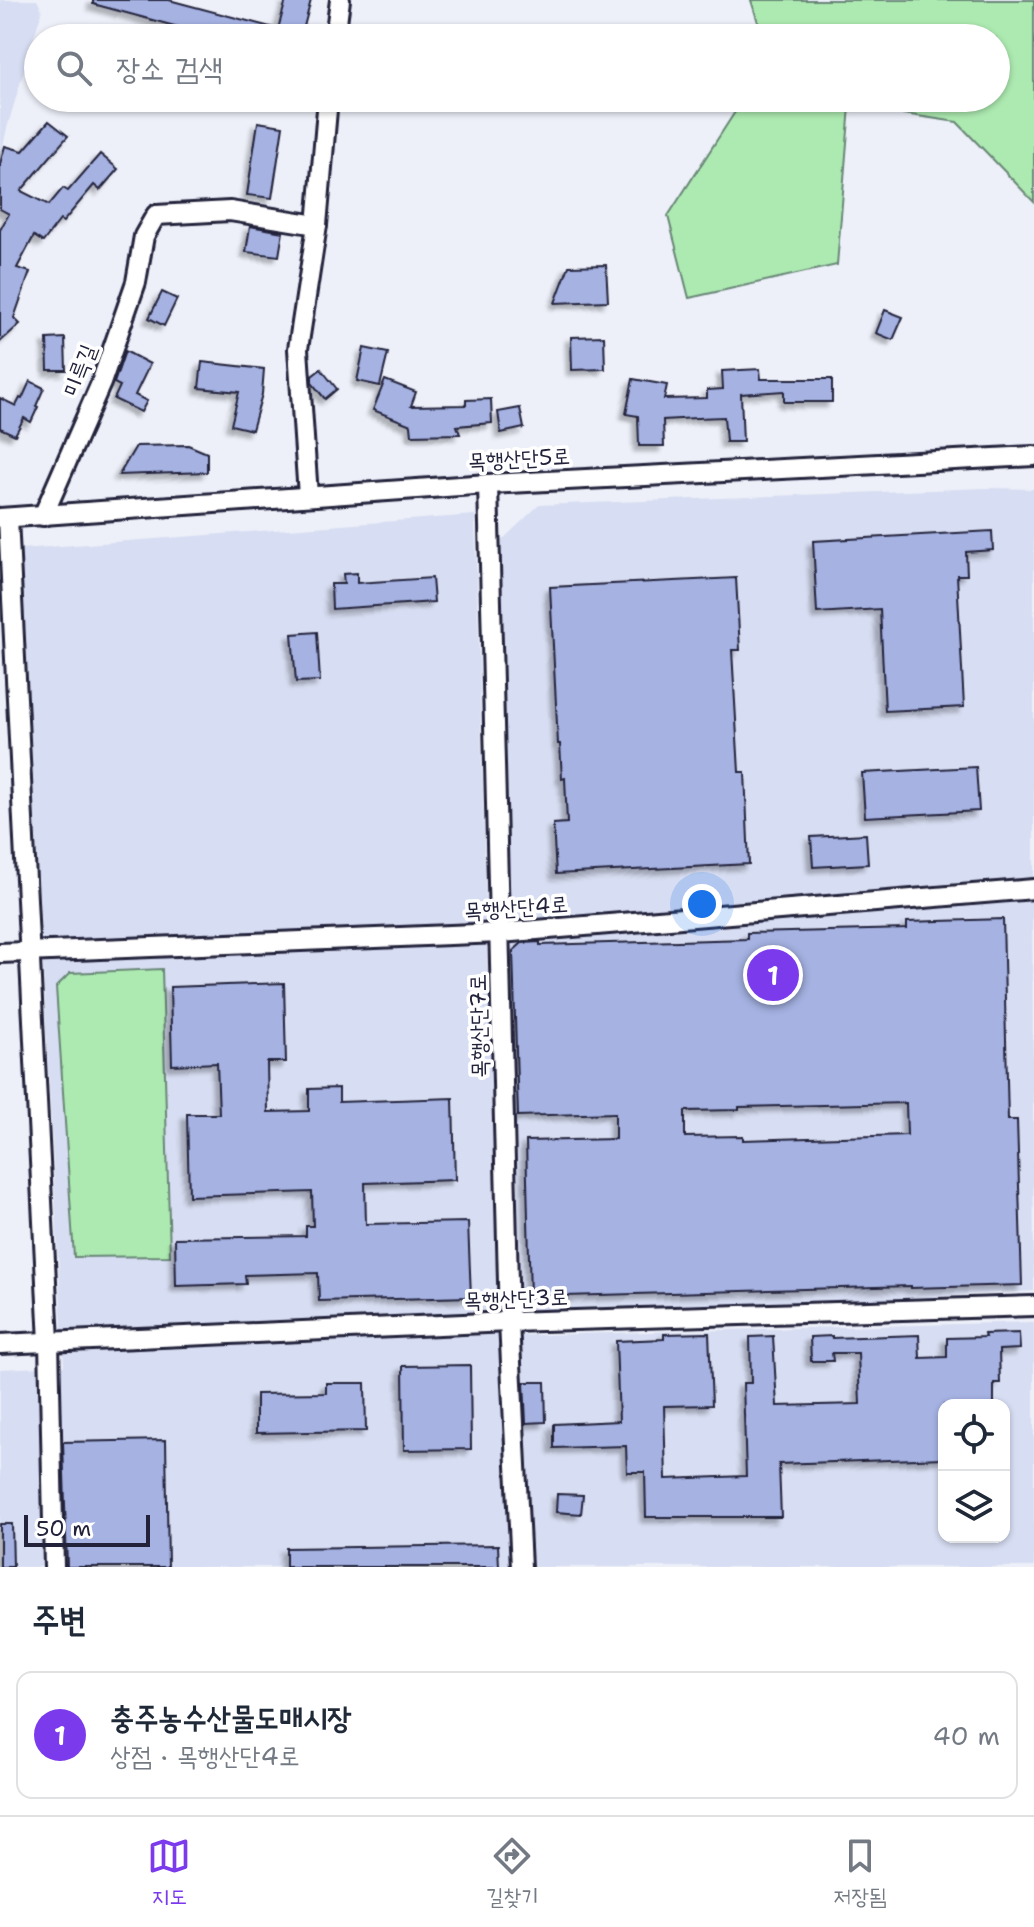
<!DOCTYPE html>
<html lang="ko">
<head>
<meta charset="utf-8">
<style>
	body { margin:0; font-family:"Shantell Sans","Poor Story",sans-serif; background:#f6f6f7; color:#1f2937 }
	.controls { position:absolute; right:24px; bottom:24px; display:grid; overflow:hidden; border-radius:16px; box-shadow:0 2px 6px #0004 }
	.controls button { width:72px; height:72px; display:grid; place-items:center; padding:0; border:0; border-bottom:2px solid #e0e1e3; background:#fff; color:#1f2937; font:40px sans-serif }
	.scale { position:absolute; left:24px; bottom:20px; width:126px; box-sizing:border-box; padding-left:8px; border:4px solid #22223b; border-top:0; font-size:22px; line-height:28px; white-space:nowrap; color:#22223b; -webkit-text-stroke:6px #fff; paint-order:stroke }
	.you { position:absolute; left:702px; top:904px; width:28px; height:28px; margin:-20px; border:6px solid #fff; border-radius:50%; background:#1a73e8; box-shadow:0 0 0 12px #1a73e833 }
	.badge { display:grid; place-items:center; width:52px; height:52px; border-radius:50%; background:#7c3aed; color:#fff; font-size:26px; font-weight:700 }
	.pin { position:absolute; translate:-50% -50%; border:4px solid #fff; box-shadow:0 2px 8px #0006 }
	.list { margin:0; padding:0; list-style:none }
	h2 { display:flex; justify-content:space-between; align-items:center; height:104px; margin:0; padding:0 32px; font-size:34px }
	h2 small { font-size:26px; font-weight:400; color:#747a83 }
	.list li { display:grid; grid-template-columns:52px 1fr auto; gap:24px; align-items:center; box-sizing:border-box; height:128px; margin:0 16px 16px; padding:0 16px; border:2px solid #e0e1e3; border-radius:16px }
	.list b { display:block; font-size:30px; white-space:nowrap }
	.list p { margin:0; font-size:26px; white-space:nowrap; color:#747a83 }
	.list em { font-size:26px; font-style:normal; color:#747a83 }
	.icon { flex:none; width:44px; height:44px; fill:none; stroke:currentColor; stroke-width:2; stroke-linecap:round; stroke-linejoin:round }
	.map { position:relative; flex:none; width:1034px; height:1567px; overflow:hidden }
	.search { position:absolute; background:#fff; box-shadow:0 2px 6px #0004; left:24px; right:24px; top:24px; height:88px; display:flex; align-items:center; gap:20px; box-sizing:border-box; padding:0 28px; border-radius:44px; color:#747a83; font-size:30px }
	.sheet { height:248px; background:#fff }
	nav { display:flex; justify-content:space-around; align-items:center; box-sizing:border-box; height:112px; border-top:2px solid #e0e1e3; background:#fff; font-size:22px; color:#747a83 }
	nav a { display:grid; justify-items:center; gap:4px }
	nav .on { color:#7c3aed }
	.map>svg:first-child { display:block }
	.built { fill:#d7ddf2; fill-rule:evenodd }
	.green { fill:#adeab1; stroke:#688676; stroke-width:2 }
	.building { fill:#a5b2e2; stroke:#22223b; stroke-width:2; fill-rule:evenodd; filter:url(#shadow) }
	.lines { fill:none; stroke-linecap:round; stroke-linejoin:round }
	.minor-casing { stroke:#22223b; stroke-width:24 }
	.minor { stroke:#fff; stroke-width:18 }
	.labels { text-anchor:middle; stroke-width:7; stroke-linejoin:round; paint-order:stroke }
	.street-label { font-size:22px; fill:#22223b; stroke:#fff }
</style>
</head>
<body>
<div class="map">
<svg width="1034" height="1567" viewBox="0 0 1034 1567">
	<defs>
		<filter id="shadow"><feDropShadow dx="-5" dy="5" stdDeviation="2" flood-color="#0004"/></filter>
	</defs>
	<rect width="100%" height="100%" fill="#edf0f9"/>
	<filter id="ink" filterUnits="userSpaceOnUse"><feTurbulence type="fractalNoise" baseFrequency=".0125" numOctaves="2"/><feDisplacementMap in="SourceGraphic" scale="16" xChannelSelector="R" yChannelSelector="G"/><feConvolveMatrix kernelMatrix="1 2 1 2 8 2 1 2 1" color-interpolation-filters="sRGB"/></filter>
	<g filter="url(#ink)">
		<!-- built -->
		<g class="built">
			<path d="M0 0H37L42 10 7 128 0 159Z"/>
			<path d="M985 488 1034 489V878L1032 879 1034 1291 521 1319 501 541 539 505Z"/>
			<path d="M475 515 498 1336 1034 1322V1567H0V1369L64 1366 21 549ZM944 1405H1004V1537H944Z"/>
		</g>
		<!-- green -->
		<g class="green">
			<path d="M751 0H1034V202L957 122 850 106 837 265 689 298 668 216 744 98H996V38H763Z"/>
			<path d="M162 969 170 1256 74 1257 56 987 70 973Z"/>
		</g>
		<!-- building -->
		<g class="building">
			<path d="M93 0H169L278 29 286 0H311L301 38H219L93 4Z"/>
			<path d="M49 121 68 136 21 191 49 205 63 188 68 191 100 154 118 169 100 190 94 185 63 222 60 220 43 242 34 236 17 268 30 272 14 318 20 324 0 342V230L9 214 0 209V164L5 146 23 151Z"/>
			<path d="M258 122 283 126 272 198 247 195Z"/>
			<path d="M250 226 283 232 279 256 246 252Z"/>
			<path d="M606 265 608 301 555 303 569 266Z"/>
			<path d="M162 292 177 299 164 326 149 318Z"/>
			<path d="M885 310 903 317 893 340 876 333Z"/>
			<path d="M604 336 605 369 572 370 571 337Z"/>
			<path d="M65 338 66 370H48L47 339Z"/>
			<path d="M364 348 388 353 380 386 357 381Z"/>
			<path d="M125 351 150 364 135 395 147 401 141 412 114 399 120 386 114 383Z"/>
			<path d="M202 362 264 369 262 394 252 430 231 425 239 392 199 388Z"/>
			<path d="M321 369 337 389 325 399 312 383V376Z"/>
			<path d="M760 369 761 379H832V402H784V391L741 394 743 442H726L724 417 697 418 663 420 664 446H639L638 416 626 414 633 379 667 385 664 399 707 398V390L723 389 722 371Z"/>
			<path d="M385 380 416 392 411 406 466 405V400L491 399 492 423 457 426 460 434 412 435 411 425 373 410Z"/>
			<path d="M30 381 44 388 36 406 38 407 31 422 24 418 15 435 0 428V398L16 406 20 398 22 399Z"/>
			<path d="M520 408 524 428 501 433 498 412Z"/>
			<path d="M188 445 207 453V472L119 475 136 446Z"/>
			<path d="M992 531 993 550 966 552 967 575H957L964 707 885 711 880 609 817 613 813 541Z"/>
			<path d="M357 573V583L432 578 434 602 332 609 331 584H344L343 574Z"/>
			<path d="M736 578 740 650H732L739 772H745L749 864 556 874 553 824 567 823 565 778 562 779 560 744H558L550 587Z"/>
			<path d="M317 632 320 681 296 682 292 634Z"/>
			<path d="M976 767 979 811 865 817 862 773Z"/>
			<path d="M866 834 868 864 813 867 811 837Z"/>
			<path d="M1003 919 1008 1120H1017L1022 1285 911 1288V1286L530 1297 526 1141 615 1139V1113L518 1116 513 951 522 943 540 942V945L747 939V933L907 929V922ZM906 1103 907 1135 743 1140V1136L685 1137V1111L739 1110V1107Z"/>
			<path d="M284 983 286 1062H267L268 1112 309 1111V1089L339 1088V1102L453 1098 455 1180 365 1183 366 1224 468 1222 471 1297 319 1301 318 1273 245 1275 246 1284 176 1286 175 1238 306 1236V1226H313L312 1192 189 1196 187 1114H219L217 1063 172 1065 170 987Z"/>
			<path d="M709 1333 712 1405 664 1406 666 1479 746 1476 743 1383H751L750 1337 773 1336 777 1406 860 1404 858 1353H832L833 1361H811L810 1337 832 1336V1338L919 1335 920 1358 947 1357V1338L985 1337 984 1334 1019 1333 1020 1349 999 1350 1000 1383H994V1405H944V1458L779 1464 781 1517H646L645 1472H627L626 1446 554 1448V1424L619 1421 616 1341 664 1339V1334Z"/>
			<path d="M470 1365 471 1449 404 1450 403 1366Z"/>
			<path d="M524 1382H545L546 1422 526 1423Z"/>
			<path d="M326 1383H365L366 1431 256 1433V1394L326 1393Z"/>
			<path d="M166 1440 168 1567H67L63 1442Z"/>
			<path d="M557 1494 583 1495 581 1514 556 1512Z"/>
			<path d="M0 1524H12L13 1567H0Z"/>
			<path d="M498 1545 499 1567H286V1548Z"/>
		</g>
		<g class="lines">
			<defs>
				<g id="minor">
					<path d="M335 38 340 0"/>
					<path d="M488 484 509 1322 521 1567"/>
					<path d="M308 496 298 349 317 225 328 98"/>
					<path d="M43 516 101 383 136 282 144 236 156 215 230 211 317 225"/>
					<path d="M0 518 488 484 1034 456"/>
					<path d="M8 518 49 1342 54 1567"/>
					<path d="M0 953 500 933 1034 889"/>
					<path d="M0 1344 509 1322 1034 1306"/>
				</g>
			</defs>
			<!-- minor casing -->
			<use href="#minor" class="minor-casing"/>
			<!-- minor -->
			<use href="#minor" class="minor"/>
		</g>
	</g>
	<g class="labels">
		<!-- street labels -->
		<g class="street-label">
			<text transform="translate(79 370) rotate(-69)" y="8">미륵길</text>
			<text transform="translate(519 458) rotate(-3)" y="8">목행산단5로</text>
			<text transform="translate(516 907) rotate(-4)" y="8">목행산단4로</text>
			<text transform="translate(478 1026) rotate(-91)" y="8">목행산단7로</text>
			<text transform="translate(516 1298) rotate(-2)" y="8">목행산단3로</text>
		</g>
	</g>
</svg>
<div class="controls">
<button><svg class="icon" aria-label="locate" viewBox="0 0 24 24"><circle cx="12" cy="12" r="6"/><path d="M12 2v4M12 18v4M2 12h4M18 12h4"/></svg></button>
<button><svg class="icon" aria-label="layers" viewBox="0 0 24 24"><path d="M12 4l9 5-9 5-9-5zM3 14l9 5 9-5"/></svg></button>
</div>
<div class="scale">50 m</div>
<div class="you"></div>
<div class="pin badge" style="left:773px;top:975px">1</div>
<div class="search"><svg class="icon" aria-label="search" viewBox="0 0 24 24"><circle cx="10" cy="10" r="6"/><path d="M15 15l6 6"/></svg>장소 검색</div>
</div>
<section class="sheet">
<h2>주변<small></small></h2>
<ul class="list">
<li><span class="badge">1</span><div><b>충주농수산물도매시장</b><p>상점 · 목행산단4로</p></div><em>40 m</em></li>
</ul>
</section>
<nav>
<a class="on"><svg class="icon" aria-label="map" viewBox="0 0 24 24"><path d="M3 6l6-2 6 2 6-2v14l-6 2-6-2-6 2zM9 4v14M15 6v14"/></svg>지도</a>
<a><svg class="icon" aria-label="directions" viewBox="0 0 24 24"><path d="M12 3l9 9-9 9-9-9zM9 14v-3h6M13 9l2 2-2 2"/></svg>길찾기</a>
<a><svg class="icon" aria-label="saved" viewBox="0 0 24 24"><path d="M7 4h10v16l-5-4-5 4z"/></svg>저장됨</a>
</nav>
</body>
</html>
